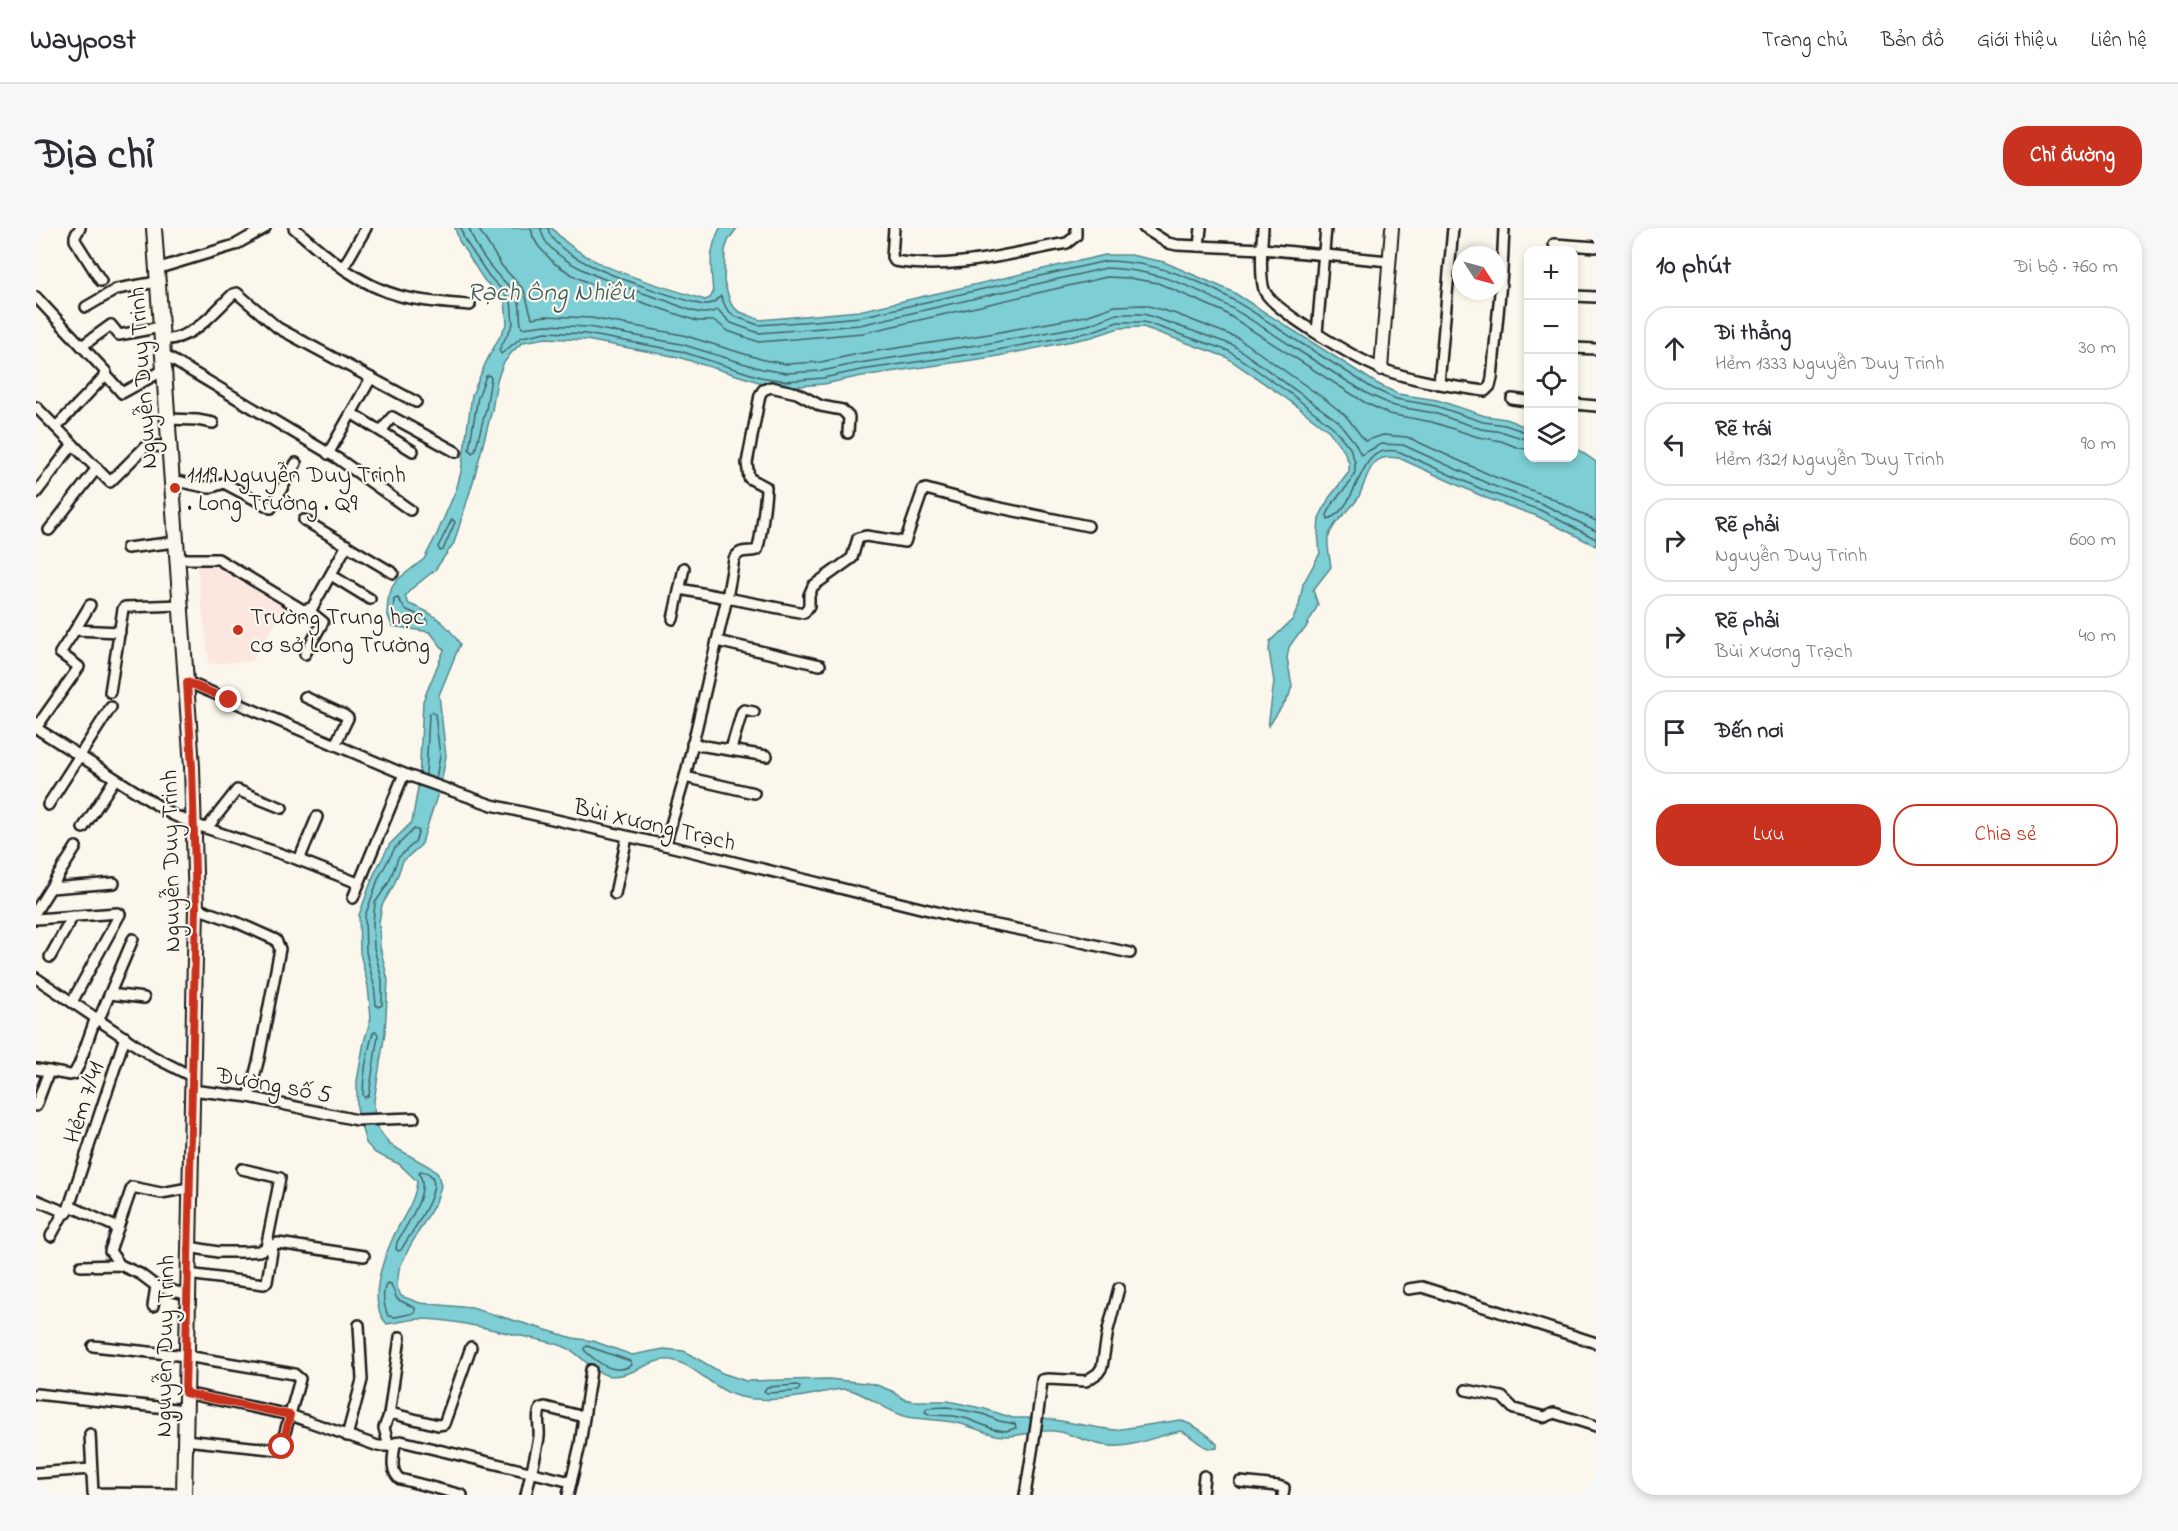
<!DOCTYPE html>
<html lang="vi">
<head>
<meta charset="utf-8">
<style>
	body { margin:0; font-family:"Indie Flower",sans-serif; background:#f7f7f7; color:#2b2b33 }
	.controls { position:absolute; right:18px; top:18px; display:grid; overflow:hidden; border-radius:12px; box-shadow:0 3px 9px #0003 }
	.controls button { width:54px; height:54px; display:grid; place-items:center; padding:0; border:0; border-bottom:2px solid #e1e1e2; background:#fff; color:#2b2b33; font:30px sans-serif }
	.compass { position:absolute; left:1416px; top:18px; width:54px; height:54px; border-radius:50%; background:#fff; box-shadow:0 3px 9px #0003; rotate:126deg }
	.stop { position:absolute; width:18px; height:18px; margin:-14px; border:4px solid #c8321e; border-radius:50%; background:#fff }
	.stop.end { background:#c8321e; border-color:#fff; box-shadow:0 2px 6px #0008 }
	.list { margin:0; padding:0; list-style:none }
	h2 { display:flex; justify-content:space-between; align-items:center; height:78px; margin:0; padding:0 24px; font-size:26px }
	h2 small { font-size:20px; font-weight:400; color:#7c7c81 }
	.list li { display:grid; grid-template-columns:39px 1fr auto; gap:18px; align-items:center; box-sizing:border-box; height:84px; margin:0 12px 12px; padding:0 12px; border:2px solid #e1e1e2; border-radius:24px }
	.list b { display:block; font-size:22px; white-space:nowrap }
	.list p { margin:0; font-size:20px; white-space:nowrap; color:#7c7c81 }
	.list em { font-size:20px; font-style:normal; color:#7c7c81 }
	.actions { display:flex; gap:12px; padding:18px 24px }
	.actions a { flex:1; padding:14px 0; border:2px solid #c8321e; border-radius:24px; text-align:center; font-size:21px; color:#c8321e }
	.actions .main { background:#c8321e; color:#fff }
	.icon { flex:none; width:33px; height:33px; fill:none; stroke:currentColor; stroke-width:2; stroke-linecap:round; stroke-linejoin:round }
	.map { position:relative; flex:none; width:1560px; height:1267px; overflow:hidden; border-radius:24px }
	header { display:flex; align-items:center; gap:36px; box-sizing:border-box; height:84px; padding:0 30px; background:#fff; border-bottom:2px solid #e1e1e2 }
	header strong { font-size:28px }
	nav { display:flex; gap:33px; margin-inline-start:auto; font-size:21px }
	.intro { display:flex; align-items:center; justify-content:space-between; box-sizing:border-box; height:144px; padding:0 36px }
	h1 { margin:0; font-size:42px }
	.button { padding:15px 27px; border-radius:24px; background:#c8321e; color:#fff; font-size:21px; font-weight:700 }
	main { display:flex; gap:36px; padding:0 36px }
	aside { flex:1; background:#fff; border-radius:24px; box-shadow:0 3px 9px #0003 }
	.map>svg:first-child { display:block }
	.built { fill:#fce7de }
	.water { fill:#7dced5; stroke:#56878b; stroke-width:1.5 }
	.lines { fill:none; stroke-linecap:round; stroke-linejoin:round }
	.shore { stroke:#436366; stroke-width:1.5 }
	.minor-casing { stroke:#1c1c1c; stroke-width:14 }
	.tertiary-casing { stroke:#1c1c1c; stroke-width:16 }
	.secondary-casing { stroke:#1c1c1c; stroke-width:18 }
	.minor { stroke:#fbf7ec; stroke-width:9 }
	.tertiary { stroke:#fbf7ec; stroke-width:12 }
	.secondary { stroke:#fbf7ec; stroke-width:14 }
	.route { stroke:#c8321e; stroke-width:8 }
	.poi-dot { fill:#c8321e; stroke:#fbf7ec; stroke-width:2 }
	.labels { text-anchor:middle; stroke-width:4.5; stroke-linejoin:round; paint-order:stroke }
	.street-label { font-size:24px; fill:#1c1c1c; stroke:#fbf7ec }
	.poi-label { font-size:24px; fill:#1c1c1c; stroke:#fbf7ec; text-anchor:start }
	.water-label { font-size:26px; font-style:italic; fill:#3e5a5d; stroke:#fbf7ec }
</style>
</head>
<body>
<header>
<strong>Waypost</strong>
<nav><a>Trang chủ</a><a>Bản đồ</a><a>Giới thiệu</a><a>Liên hệ</a></nav>
</header>
<div class="intro"><h1>Địa chỉ</h1><a class="button">Chỉ đường</a></div>
<main>
<div class="map">
<svg width="1560" height="1267" viewBox="0 0 1560 1267">
	<rect width="100%" height="100%" fill="#fbf7ec"/>
	<filter id="ink" filterUnits="userSpaceOnUse"><feTurbulence type="fractalNoise" baseFrequency=".0167" numOctaves="2"/><feDisplacementMap in="SourceGraphic" scale="12" xChannelSelector="R" yChannelSelector="G"/><feConvolveMatrix kernelMatrix="1 2 1 2 8 2 1 2 1" color-interpolation-filters="sRGB"/></filter>
	<g filter="url(#ink)">
		<!-- built -->
		<path class="built" d="M160 332H185L254 371 216 433 173 436Z"/>
		<!-- water -->
		<path class="water" d="M419 0H516C549 41 620 55 669 72L674 70 677 65C675 39 672 24 684 0H701L693 11 689 22 688 54 695 76 702 83 724 92 823 83 1069 27H1095L1128 34 1197 64 1340 155 1362 166 1401 172 1449 188 1470 191 1492 200V230H1538V219L1560 234V318L1501 288 1450 270 1363 230C1355 229 1348 228 1341 233 1331 241 1328 259 1322 270 1313 285 1296 293 1292 311 1291 319 1294 330 1295 339L1277 362 1282 377 1269 401 1260 409 1253 419 1251 430 1256 458 1253 468 1232 499 1238 454 1233 423 1234 413 1257 391 1263 377 1267 356 1284 325 1282 304 1283 290 1293 270 1313 244V235L1308 223 1293 203 1251 171 1190 129 1107 99 1083 100 1056 109 957 129 826 148 788 156 749 159 723 154 642 129 550 112 510 110 487 114 476 124 467 136 461 152 456 182 437 254 418 315 399 342 374 362 369 369 373 376C397 384 411 396 424 416L403 467 410 528 405 556 385 617 367 633 358 657 346 677 343 694 344 719 352 752 349 804 338 873 339 896 353 916 394 939 402 946 405 958 400 974 374 1018 363 1041 361 1059 365 1068 384 1075 436 1080 537 1110 557 1113 596 1127 628 1121 648 1123 686 1145 710 1153 793 1151 838 1156 856 1163 868 1171 878 1173H912L949 1181 977 1190H1008L1064 1200 1079 1202 1144 1192C1158 1197 1171 1205 1181 1216V1220C1167 1224 1157 1207 1145 1203 1122 1207 1097 1220 1074 1218 1054 1217 1037 1205 1018 1203 1002 1201 985 1209 968 1208 952 1208 937 1198 921 1195 905 1191 888 1192 872 1189 849 1184 828 1163 810 1161 800 1161 788 1164 779 1166 753 1171 723 1175 698 1167 677 1160 661 1139 639 1133 616 1126 596 1153 570 1147 555 1143 544 1125 529 1119 514 1113 497 1111 481 1107 449 1100 416 1091 383 1091 372 1091 362 1095 351 1096 331 1076 346 1034 356 1012 364 992 379 976 381 953L363 936 339 925 330 915 324 894 321 879V853L328 814 335 790 332 758 324 725 323 687 338 646 354 616 376 594 383 554 387 473 408 422 394 404 356 398 351 385 352 372 356 359 361 352 388 331 401 306 420 262 425 244 436 167 450 134 471 95 469 73 448 52 423 13Z"/>
		<g class="lines">
			<!-- shore -->
			<g class="shore">
				<path d="M425 0 428 11 453 48 475 72 477 96 463 122 465 126 486 109 510 104 550 106 644 123 724 149 750 153 787 150 825 142 956 123 1054 104 1082 94H1108L1193 123 1255 166 1297 199 1314 220 1319 234V244L1314 255 1298 273 1291 287 1292 291C1322 281 1321 226 1349 223 1353 222 1359 223 1364 224L1452 264 1504 282 1560 311"/>
				<path d="M433 0C437 15 449 32 459 44 465 51 473 57 479 65 487 75 482 90 486 100L510 97 552 99 645 116 726 141 750 145 786 143 823 135 954 115 1052 97 1081 86H1108L1197 117 1302 193 1319 215 1325 227 1345 216 1367 217 1455 257 1507 276 1560 303"/>
				<path d="M442 0 466 38 488 62 496 90 510 88 555 90 647 107 728 132 750 136 785 134 822 126 953 106 1050 88 1079 78 1109 77 1140 86 1202 110 1290 172 1310 188 1329 213 1347 207 1371 209 1459 249 1511 268 1560 293"/>
				<path d="M495 0 497 9 503 19 518 35 540 49 564 60 661 93H679L692 103 723 114 827 105 1071 49 1093 50 1122 55 1186 83 1328 174 1353 186 1396 194 1442 209 1465 213 1483 220 1492 221"/>
				<path d="M505 0C507 37 599 62 628 72 640 76 656 85 668 85 673 85 678 83 682 82L695 95 723 105 824 97 1070 40C1142 42 1196 79 1254 117 1280 134 1306 150 1332 166L1358 178 1398 185 1445 201 1467 204 1492 212"/>
				<path d="M512 0C516 35 636 68 667 77L677 75 685 68 690 80 698 88 722 97 779 93 824 89 1070 33C1145 34 1198 71 1258 111 1284 127 1310 143 1336 160L1360 171 1400 178 1447 194 1469 197 1492 205"/>
				<path d="M453 147 455 150 450 181 439 223 436 225 433 221 442 169 450 148Z"/>
				<path d="M416 291 419 294 407 322 404 323 402 319Z"/>
				<path d="M362 370 369 381 391 391V396L360 392 357 384 358 371Z"/>
				<path d="M390 547 393 486 396 484 399 486 404 528 400 551"/>
				<path d="M378 601 383 603 379 614 362 630 353 654 339 675 337 694 338 720 346 752V777L342 779 340 777 338 757 330 724 329 688 343 649 359 620Z"/>
				<path d="M340 803 342 807 333 867 329 870 327 867C327 847 331 825 337 805Z"/>
				<path d="M384 943C421 946 372 1008 365 1022L362 1023 360 1021 361 1014C370 998 395 963 383 946Z"/>
				<path d="M351 1055 355 1056 361 1071 379 1080V1085L359 1089 352 1088C348 1078 345 1065 351 1055Z"/>
				<path d="M551 1118 594 1133 596 1137C578 1148 562 1135 549 1123L548 1120Z"/>
				<path d="M761 1157 764 1159 762 1163 731 1165 728 1163 731 1159Z"/>
				<path d="M911 1179 947 1186 963 1193 979 1196 980 1200 970 1203 957 1201 932 1191 918 1188 895 1187 889 1184 891 1180Z"/>
			</g>
			<defs>
				<g id="minor">
					<path d="M44 0 39 8V12L65 53"/>
					<path d="M258 0C289 27 322 57 364 68 387 74 410 75 434 77"/>
					<path d="M858 0 856 29 859 33C916 43 975 25 1031 15L1040 8V0"/>
					<path d="M1108 0 1132 15 1141 17 1226 21 1353 33"/>
					<path d="M1227 0C1226 14 1223 52 1229 64 1240 84 1322 132 1346 141 1378 153 1415 158 1449 163L1454 158 1456 150 1466 43 1468 0"/>
					<path d="M1518 16 1560 19"/>
					<path d="M1163 18 1165 0"/>
					<path d="M307 40 330 0"/>
					<path d="M120 41 199 17 229 0"/>
					<path d="M1538 68 1560 69"/>
					<path d="M0 69 70 144 67 150 20 199"/>
					<path d="M50 79 81 61 121 54"/>
					<path d="M1281 105 1290 0"/>
					<path d="M126 112C158 111 175 87 197 66L201 65 242 100 335 150"/>
					<path d="M46 118 75 97 83 107 125 99"/>
					<path d="M1538 120 1560 121"/>
					<path d="M128 127 304 232 374 282"/>
					<path d="M70 147 86 165 128 142"/>
					<path d="M1403 156 1417 0"/>
					<path d="M1476 171 1492 173"/>
					<path d="M1538 176 1560 178"/>
					<path d="M0 179 74 254 109 219 122 218 134 222"/>
					<path d="M315 185 377 223"/>
					<path d="M132 191 161 192 177 195"/>
					<path d="M345 203 356 189 420 224"/>
					<path d="M292 226 335 150 380 174"/>
					<path d="M136 252 173 260 188 255 235 280 260 235"/>
					<path d="M0 265 37 216"/>
					<path d="M268 292 357 345"/>
					<path d="M13 302 61 240"/>
					<path d="M91 320 140 314"/>
					<path d="M142 331H182L267 382 276 380 311 317"/>
					<path d="M295 347 334 371"/>
					<path d="M644 361 691 370 698 331C705 320 710 325 721 322 724 317 730 269 730 259L713 250 711 235 724 167 727 162 735 159 761 165 785 178 806 182 813 189 812 205"/>
					<path d="M637 391 648 340"/>
					<path d="M39 402 54 377"/>
					<path d="M681 413 784 437"/>
					<path d="M269 426 287 394 272 382"/>
					<path d="M151 454 368 546 456 577 629 617 929 691 1032 711 1094 725"/>
					<path d="M74 464 87 381 89 379 146 377"/>
					<path d="M269 469 308 487 312 490 299 517"/>
					<path d="M0 500 135 586 158 596 263 632 322 655"/>
					<path d="M0 500 43 439 24 425 39 402 84 404"/>
					<path d="M656 516 731 528"/>
					<path d="M695 521 706 484 708 482 718 484"/>
					<path d="M649 549 718 565"/>
					<path d="M12 577 75 479"/>
					<path d="M47 600 79 551"/>
					<path d="M171 600 201 562 246 580"/>
					<path d="M629 617 649 549 691 370 768 385 773 378V367L777 358 816 330 822 310 830 308 869 314 887 262 890 261 945 276 1052 298"/>
					<path d="M263 632 281 589"/>
					<path d="M15 660 78 655"/>
					<path d="M579 666 591 609"/>
					<path d="M317 670 368 546"/>
					<path d="M160 680 200 694 240 712 244 721 223 830 213 869"/>
					<path d="M0 683 40 619"/>
					<path d="M0 691 82 685 84 686 36 774"/>
					<path d="M14 729 37 688"/>
					<path d="M0 750 116 828 155 848"/>
					<path d="M74 766 108 770"/>
					<path d="M63 791 97 711"/>
					<path d="M0 841 34 847 38 846 43 837 60 789"/>
					<path d="M155 862 213 869 321 892 378 890"/>
					<path d="M0 878 13 843"/>
					<path d="M206 941 244 950 230 1020"/>
					<path d="M0 972 31 985 89 809"/>
					<path d="M34 978 82 1000"/>
					<path d="M15 1008 28 984"/>
					<path d="M153 1019 182 1024H208L223 1023 242 1015 328 1028"/>
					<path d="M84 1037 74 1023 96 959 125 965 153 960"/>
					<path d="M45 1038 84 1037 104 1046 120 1058 152 1067"/>
					<path d="M152 1046 228 1056 231 1054 237 1017"/>
					<path d="M1373 1061 1386 1059 1560 1115"/>
					<path d="M117 1078 120 1058"/>
					<path d="M57 1118 150 1128 258 1146 264 1151 244 1222 149 1212"/>
					<path d="M1430 1162 1466 1169 1478 1181 1509 1189 1518 1185 1560 1198"/>
					<path d="M149 1165 254 1187 342 1218H353L365 1213 535 1254"/>
					<path d="M0 1166 149 1182"/>
					<path d="M353 1187 364 1109"/>
					<path d="M54 1206 57 1265 148 1266"/>
					<path d="M311 1208 326 1152 323 1097"/>
					<path d="M359 1215C358 1227 353 1243 364 1251L426 1267"/>
					<path d="M353 1218 348 1200 353 1187 358 1186 402 1197 408 1196 435 1119"/>
					<path d="M0 1245 55 1241"/>
					<path d="M1204 1254 1242 1258 1248 1260 1247 1267"/>
					<path d="M490 1267C494 1248 500 1228 503 1209 504 1199 500 1188 505 1180L509 1179 548 1189"/>
					<path d="M532 1267 544 1217 555 1142"/>
					<path d="M989 1267C995 1229 1002 1191 1006 1152L1012 1151 1050 1153 1062 1145 1066 1139 1072 1102 1083 1060"/>
					<path d="M1166 1267 1168 1248"/>
				</g>
				<path id="tertiary" d="M1345 141 1356 0"/>
				<path id="secondary" d="M118 0 156 539 160 680 148 1267"/>
			</defs>
			<!-- minor casing -->
			<use href="#minor" class="minor-casing"/>
			<!-- tertiary casing -->
			<use href="#tertiary" class="tertiary-casing"/>
			<!-- secondary casing -->
			<use href="#secondary" class="secondary-casing"/>
			<!-- minor -->
			<use href="#minor" class="minor"/>
			<!-- tertiary -->
			<use href="#tertiary" class="tertiary"/>
			<!-- secondary -->
			<use href="#secondary" class="secondary"/>
		</g>
	</g>
	<g class="lines" filter="url(#ink)">
		<!-- route -->
		<path class="route" d="M193 472 151 454 156 539 160 680 149 1165 254 1187 246 1219"/>
	</g>
	<!-- markers -->
	<g class="poi-dot">
		<circle cx="139" cy="260" r="6"/>
		<circle cx="202" cy="402" r="6"/>
	</g>
	<g class="labels">
		<!-- street labels -->
		<g class="street-label">
			<text transform="translate(106 150) rotate(-94)" y="8">Nguyễn Duy Trinh</text>
			<text transform="translate(619 596) rotate(13)" y="8">Bùi Xương Trạch</text>
			<text transform="translate(134 633) rotate(-91)" y="8">Nguyễn Duy Trinh</text>
			<text transform="translate(238 856) rotate(10)" y="8">Đường số 5</text>
			<text transform="translate(47 874) rotate(-72)" y="8">Hẻm 7/41</text>
			<text transform="translate(128 1118) rotate(-89)" y="8">Nguyễn Duy Trinh</text>
		</g>
		<!-- poi labels -->
		<g class="poi-label">
			<text x="151" y="254">1119 Nguyễn Duy Trinh<tspan x="151" dy="28">. Long Trường . Q9</tspan></text>
			<text x="214" y="396">Trường Trung học<tspan x="214" dy="28">cơ sở Long Trường</tspan></text>
		</g>
		<!-- water labels -->
		<g class="water-label">
			<text x="515" y="72">Rạch Ông Nhiêu</text>
		</g>
	</g>
</svg>
<div class="controls">
<button>+</button>
<button>−</button>
<button><svg class="icon" aria-label="locate" viewBox="0 0 24 24"><circle cx="12" cy="12" r="6"/><path d="M12 2v4M12 18v4M2 12h4M18 12h4"/></svg></button>
<button><svg class="icon" aria-label="layers" viewBox="0 0 24 24"><path d="M12 4l9 5-9 5-9-5zM3 14l9 5 9-5"/></svg></button>
</div>
<svg class="compass" viewBox="-18 -18 36 36"><path d="M0-13l5 13h-10z" fill="#e53935"/><path d="M0 13l5-13h-10z" fill="#7c7c81"/></svg>
<div class="stop" style="left:246px;top:1219px"></div>
<div class="stop end" style="left:193px;top:472px"></div>
</div>
<aside>
<h2>10 phút<small>Đi bộ · 760 m</small></h2>
<ul class="list">
<li><svg class="icon" aria-label="ahead" viewBox="0 0 24 24"><path d="M12 20V5M6 11l6-6 6 6"/></svg><div><b>Đi thẳng</b><p>Hẻm 1333 Nguyễn Duy Trinh</p></div><em>30 m</em></li>
<li><svg class="icon" aria-label="left" viewBox="0 0 24 24"><path d="M17 20v-9H6M10 6l-5 5 5 5"/></svg><div><b>Rẽ trái</b><p>Hẻm 1321 Nguyễn Duy Trinh</p></div><em>90 m</em></li>
<li><svg class="icon" aria-label="right" viewBox="0 0 24 24"><path d="M7 20v-9h11M14 6l5 5-5 5"/></svg><div><b>Rẽ phải</b><p>Nguyễn Duy Trinh</p></div><em>600 m</em></li>
<li><svg class="icon" aria-label="right" viewBox="0 0 24 24"><path d="M7 20v-9h11M14 6l5 5-5 5"/></svg><div><b>Rẽ phải</b><p>Bùi Xương Trạch</p></div><em>40 m</em></li>
<li><svg class="icon" aria-label="arrive" viewBox="0 0 24 24"><path d="M6 21V4h12l-3 4 3 4H6"/></svg><div><b>Đến nơi</b></div></li>
</ul>
<div class="actions"><a class="main">Lưu</a><a>Chia sẻ</a></div>
</aside>
</main>
</body>
</html>
